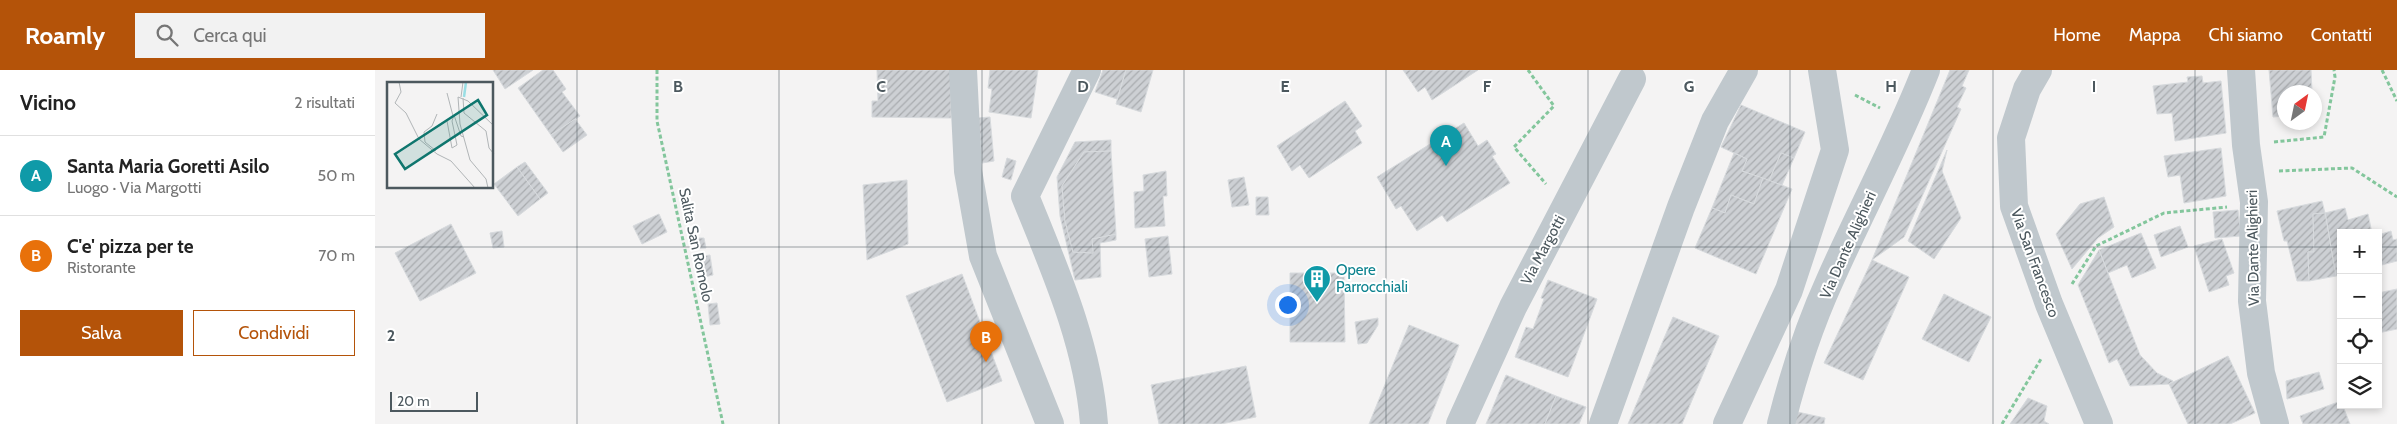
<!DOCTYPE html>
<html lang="it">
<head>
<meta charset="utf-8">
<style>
	body { margin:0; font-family:Cabin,sans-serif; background:#f2f2f2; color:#222 }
	.controls { position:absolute; right:15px; bottom:15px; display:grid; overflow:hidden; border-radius:0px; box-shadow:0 2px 8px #0003 }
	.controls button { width:45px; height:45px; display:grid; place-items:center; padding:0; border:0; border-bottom:1px solid #e0e0e0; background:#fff; color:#222; font:25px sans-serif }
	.compass { position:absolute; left:1902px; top:15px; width:45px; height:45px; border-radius:50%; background:#fff; box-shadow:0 2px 8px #0003; rotate:33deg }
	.scale { position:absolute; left:15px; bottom:12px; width:88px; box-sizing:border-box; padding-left:5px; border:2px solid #4c585e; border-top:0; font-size:14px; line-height:18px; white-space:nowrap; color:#4c585e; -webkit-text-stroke:4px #fff; paint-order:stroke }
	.you { position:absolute; left:912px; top:234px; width:18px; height:18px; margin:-12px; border:4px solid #fff; border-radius:50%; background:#1a73e8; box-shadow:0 0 0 8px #1a73e833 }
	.badge { display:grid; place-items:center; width:32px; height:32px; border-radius:50%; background:#b45309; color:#fff; font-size:16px; font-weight:700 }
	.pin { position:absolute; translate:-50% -41px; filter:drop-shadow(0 1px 2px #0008) }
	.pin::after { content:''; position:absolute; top:26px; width:18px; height:15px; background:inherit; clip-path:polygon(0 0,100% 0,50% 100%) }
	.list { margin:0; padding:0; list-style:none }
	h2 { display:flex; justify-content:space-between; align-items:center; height:65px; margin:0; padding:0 20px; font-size:21px }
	h2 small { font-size:16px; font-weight:400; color:#767676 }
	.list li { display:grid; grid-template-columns:32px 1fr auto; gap:15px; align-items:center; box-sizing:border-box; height:80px; padding:0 20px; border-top:1px solid #e0e0e0 }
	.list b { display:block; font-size:19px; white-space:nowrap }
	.list p { margin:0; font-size:16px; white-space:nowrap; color:#767676 }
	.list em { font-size:16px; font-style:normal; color:#767676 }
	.actions { display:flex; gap:10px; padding:15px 20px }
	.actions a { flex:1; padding:11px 0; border:1px solid #b45309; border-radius:0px; text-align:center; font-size:18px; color:#b45309 }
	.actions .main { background:#b45309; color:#fff }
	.icon { flex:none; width:28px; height:28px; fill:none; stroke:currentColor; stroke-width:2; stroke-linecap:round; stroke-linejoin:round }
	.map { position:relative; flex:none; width:2022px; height:354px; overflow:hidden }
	header { display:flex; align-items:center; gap:30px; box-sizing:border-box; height:70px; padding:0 25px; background:#b45309; color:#fff }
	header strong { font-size:24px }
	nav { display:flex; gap:28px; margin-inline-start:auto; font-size:18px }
	.search { width:350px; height:45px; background:#f2f2f2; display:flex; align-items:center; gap:12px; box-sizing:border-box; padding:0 18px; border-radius:0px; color:#767676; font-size:19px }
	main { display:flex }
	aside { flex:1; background:#fff }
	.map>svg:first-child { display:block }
	.building { fill:url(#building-hatch); stroke:#d7dadd }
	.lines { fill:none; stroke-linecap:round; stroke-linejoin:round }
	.path { stroke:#83c69c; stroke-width:3; stroke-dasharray:4 2.5; stroke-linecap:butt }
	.minor { stroke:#c0c8cd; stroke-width:28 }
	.grid { fill:none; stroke:#4c585e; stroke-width:1; stroke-opacity:0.55 }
	.labels { text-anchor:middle; stroke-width:4; stroke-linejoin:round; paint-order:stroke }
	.street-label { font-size:15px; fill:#4c585e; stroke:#fff }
	.culture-label { font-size:15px; fill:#0d838f; stroke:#fff; text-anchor:start }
	.inset-river { fill:none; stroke:#9adee4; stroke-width:2.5 }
	.inset-road { fill:none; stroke:#b1b5b7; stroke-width:1 }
	.view { fill:#0f766e; fill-opacity:0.15; stroke:#0f766e; stroke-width:2.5 }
	.inset-edge { fill:none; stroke:#4c585e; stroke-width:2.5 }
	.grid-label { font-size:16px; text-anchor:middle; font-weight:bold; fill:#4c585e; stroke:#fff; stroke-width:4; stroke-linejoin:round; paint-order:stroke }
</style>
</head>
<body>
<header>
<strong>Roamly</strong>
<div class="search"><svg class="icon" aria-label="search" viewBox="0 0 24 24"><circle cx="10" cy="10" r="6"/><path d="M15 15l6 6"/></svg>Cerca qui</div>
<nav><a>Home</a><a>Mappa</a><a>Chi siamo</a><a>Contatti</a></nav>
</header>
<main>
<aside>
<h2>Vicino<small>2 risultati</small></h2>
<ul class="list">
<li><span class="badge" style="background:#0f9aa8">A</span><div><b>Santa Maria Goretti Asilo</b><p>Luogo · Via Margotti</p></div><em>50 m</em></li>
<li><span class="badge" style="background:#e8710a">B</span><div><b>C'e' pizza per te</b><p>Ristorante</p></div><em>70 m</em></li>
</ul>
<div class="actions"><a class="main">Salva</a><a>Condividi</a></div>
</aside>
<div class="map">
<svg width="2022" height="354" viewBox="0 0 2022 354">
	<defs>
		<pattern id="building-hatch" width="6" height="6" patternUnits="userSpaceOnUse" patternTransform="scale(1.25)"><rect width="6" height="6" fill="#cdd0d4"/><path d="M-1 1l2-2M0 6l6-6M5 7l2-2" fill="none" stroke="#a9acaf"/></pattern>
	</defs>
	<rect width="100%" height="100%" fill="#f4f3f3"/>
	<!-- building -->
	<g class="building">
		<path d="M118 0H158L130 19Z"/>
		<path d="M168 0H178L191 19 187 22 205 46 176 65 143 18Z"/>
		<path d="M502 0H576V48L497 47V31H503Z"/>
		<path d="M615 0H663L656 48 614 42 617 19 613 18Z"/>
		<path d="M728 0H751L742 29 720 22Z"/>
		<path d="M751 0H778L766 42 741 34Z"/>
		<path d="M1028 0H1103L1057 30 1050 17 1043 22Z"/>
		<path d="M1575 0H1594L1587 16 1591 18 1582 37 1586 39 1529 167 1497 190Z"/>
		<path d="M1894 0H1936L1937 22H1910V46L1898 47Z"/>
		<path d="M1827 6 1828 13 1846 11 1851 63 1800 71 1797 43 1782 44 1778 16 1813 12 1812 7Z"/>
		<path d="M970 31 987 56 980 61 987 73 934 108 925 95 917 101 902 76Z"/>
		<path d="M1366 35 1430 62 1419 88 1406 83 1394 111 1367 101 1372 89 1346 77Z"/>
		<path d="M615 47 619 91 607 93 603 48Z"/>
		<path d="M200 49 212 65 188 82 176 65Z"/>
		<path d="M1089 53 1103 76 1112 70 1121 84 1117 86 1135 113 1072 152 1067 145 1042 161 1026 136 1021 139 1002 107Z"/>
		<path d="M736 70V81L709 82 687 116 690 151 698 182 718 183 717 169 741 164V170L725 173 726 207 700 210 685 146 682 107 700 72Z"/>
		<path d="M1846 78 1851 126 1809 133 1805 105 1793 107 1789 86Z"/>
		<path d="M1572 80 1567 101 1586 148 1559 189 1533 171Z"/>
		<path d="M736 81 741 164 717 169 718 183 698 182 690 151 687 116 709 82Z"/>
		<path d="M1359 83 1372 89 1367 101 1388 108 1379 134 1356 125 1350 143 1337 138Z"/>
		<path d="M1406 83 1419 88 1407 115 1394 111Z"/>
		<path d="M632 88 641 91 636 110 627 107Z"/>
		<path d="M150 92 173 123 165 129 142 97Z"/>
		<path d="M142 97 165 129 143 146 119 114Z"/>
		<path d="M791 101 792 126H788L790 156 760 158 759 122 769 121 768 105Z"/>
		<path d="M869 107 874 135 857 137 853 110Z"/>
		<path d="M1388 108 1417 119 1381 204 1320 178 1337 138 1350 143 1356 125 1379 134Z"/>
		<path d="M532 110 533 174 492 190 488 115Z"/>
		<path d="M881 127H893L894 145H881Z"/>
		<path d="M1729 127 1739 157 1723 168 1697 199 1681 164 1705 134Z"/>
		<path d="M1947 131 1950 143 1938 144 1939 182H1933L1934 211H1922L1912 171H1909L1902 141Z"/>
		<path d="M1970 138 1973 150 1993 144 1997 163H1966V205L1961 206 1950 143Z"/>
		<path d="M1863 140 1866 166 1840 168 1838 142Z"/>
		<path d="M1950 143 1961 206 1934 211 1933 182H1939L1938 144Z"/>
		<path d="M284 144 292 162 267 174 258 156Z"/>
		<path d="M76 154 101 203 45 231 20 183Z"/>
		<path d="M1805 156 1813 177 1786 187 1779 165Z"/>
		<path d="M127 161 129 177 118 178 115 163Z"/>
		<path d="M2016 161 2018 170 2022 169V191L2003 196V165Z"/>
		<path d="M1766 163 1781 198 1757 208 1752 195 1733 203 1724 180Z"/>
		<path d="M793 166 797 204 774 207 770 169Z"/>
		<path d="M322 168H329L331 178 316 179 315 169Z"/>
		<path d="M1847 169 1859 203 1851 206 1854 215 1834 222 1819 176Z"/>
		<path d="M1724 180 1765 285 1782 303 1798 311 1794 314 1755 316 1742 289 1734 293 1703 215Z"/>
		<path d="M335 185 338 205 325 208 322 187Z"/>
		<path d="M1497 190 1534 207 1488 310 1449 293Z"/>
		<path d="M915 203H969L970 272H915Z"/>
		<path d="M587 204 627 311 572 332 531 226Z"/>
		<path d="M1173 210 1222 229 1193 307 1140 287 1151 257 1158 259 1169 229 1166 228Z"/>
		<path d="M2022 219V259L2003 263V223Z"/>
		<path d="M1569 224 1616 247 1594 292 1547 269Z"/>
		<path d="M342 233 345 254 335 255 333 234Z"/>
		<path d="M1298 247 1344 266 1307 354H1253Z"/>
		<path d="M1003 248V255L992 273 983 274 980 252Z"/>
		<path d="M1034 255 1084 275 1053 354H994Z"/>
		<path d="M1853 286 1880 343 1855 354H1813L1794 314Z"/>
		<path d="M871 296 881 347 846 354H784L776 315Z"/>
		<path d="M1944 302 1949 319 1912 329 1911 311Z"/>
		<path d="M1131 305 1181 326 1170 354H1111Z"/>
		<path d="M1181 326 1211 337 1204 354H1170Z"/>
		<path d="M1653 328 1672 336 1669 351 1674 354H1635Z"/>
		<path d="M1966 331 1975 354H1928L1925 346Z"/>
		<path d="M1418 341 1450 348 1449 354H1414Z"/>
	</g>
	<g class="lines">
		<!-- path -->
		<g class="path">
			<path d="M282 0V51L348 354"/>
			<path d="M1153 0 1179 36 1139 77 1171 114"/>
			<path d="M2007 0 2022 31"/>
			<path d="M1480 25 1505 38"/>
			<path d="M1899 72 1949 67 1960 7 1959 0"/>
			<path d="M1904 101 1977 98 2022 127"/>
			<path d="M1697 214 1721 176 1789 143 1852 137"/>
			<path d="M1627 354 1666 289"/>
		</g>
		<!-- minor -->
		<g class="minor">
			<path d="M588 0 593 101 608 186 675 354"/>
			<path d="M712 0 650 126C680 200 713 274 719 354"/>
			<path d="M1663 0 1652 19 1636 68 1639 136 1674 234 1724 354"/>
			<path d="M1866 0 1871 75 1879 132 1877 231 1886 303 1900 354"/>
			<path d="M1085 354 1138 237 1257 9"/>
			<path d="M1228 354 1306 137 1340 51 1369 0"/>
			<path d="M1352 354 1414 220 1460 80 1447 0"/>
			<path d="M1406 354C1418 306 1434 256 1455 210 1486 140 1523 72 1551 0"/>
		</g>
	</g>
	<!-- grid -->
	<path class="grid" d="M202 0V354M404 0V354M607 0V354M809 0V354M1011 0V354M1213 0V354M1415 0V354M1618 0V354M1820 0V354M0 177H1966M2003 177H2022"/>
	<!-- icons -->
	<defs>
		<symbol id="building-pin" viewBox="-11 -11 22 30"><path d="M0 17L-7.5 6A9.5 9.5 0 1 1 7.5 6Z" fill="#0f9aa8" stroke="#fff"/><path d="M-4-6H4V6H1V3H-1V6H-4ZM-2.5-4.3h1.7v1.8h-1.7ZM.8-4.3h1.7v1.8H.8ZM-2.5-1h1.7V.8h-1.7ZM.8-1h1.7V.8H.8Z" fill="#fff"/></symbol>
	</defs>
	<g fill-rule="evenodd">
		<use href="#building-pin" x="926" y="193" width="32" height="43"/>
	</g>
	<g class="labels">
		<!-- street labels -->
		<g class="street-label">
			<text transform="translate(321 175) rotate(78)" y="5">Salita San Romolo</text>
			<text transform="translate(1473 175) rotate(-66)" y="5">Via Dante Alighieri</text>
			<text transform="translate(1878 178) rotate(-91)" y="5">Via Dante Alighieri</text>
			<text transform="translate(1168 180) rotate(-62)" y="5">Via Margotti</text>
			<text transform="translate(1660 193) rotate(70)" y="5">Via San Francesco</text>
		</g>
		<!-- culture labels -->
		<g class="culture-label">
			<text x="961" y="205">Opere<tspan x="961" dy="17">Parrocchiali</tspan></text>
		</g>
	</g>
	<!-- overview -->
	<g transform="translate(12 12)">
		<rect width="106" height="106" fill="#f4f3f3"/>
		<path class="inset-river" d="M77 15 79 0"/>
		<path class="inset-road" d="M12 0 14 10 8 21 19 31 32 57 50 72 64 79 88 106M60 11 66 34M74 15 76 0M76 16 77 31 99 49 102 66 107 72M60 39 65 66 70 63 65 39 67 33 74 54 77 55M49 69 38 60 37 50 45 44 50 32M101 106 99 97 83 78 73 42 71 15 81 19 107 44"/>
		<path class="view" d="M91 18 100 33 18 87 8 72Z"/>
		<rect width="106" height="106" class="inset-edge"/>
	</g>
	<g class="grid-label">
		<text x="303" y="22">B</text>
		<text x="506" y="22">C</text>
		<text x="708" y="22">D</text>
		<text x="910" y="22">E</text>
		<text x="1112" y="22">F</text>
		<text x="1314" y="22">G</text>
		<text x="1516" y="22">H</text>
		<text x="1719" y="22">I</text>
		<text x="16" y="271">2</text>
	</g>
</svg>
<div class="controls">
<button>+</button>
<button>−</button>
<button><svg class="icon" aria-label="locate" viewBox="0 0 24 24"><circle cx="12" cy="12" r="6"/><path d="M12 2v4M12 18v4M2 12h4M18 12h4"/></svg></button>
<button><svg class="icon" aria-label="layers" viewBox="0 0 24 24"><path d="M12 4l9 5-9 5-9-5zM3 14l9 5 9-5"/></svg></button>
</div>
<svg class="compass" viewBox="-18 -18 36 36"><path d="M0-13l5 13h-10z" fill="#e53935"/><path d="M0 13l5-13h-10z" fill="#767676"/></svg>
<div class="scale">20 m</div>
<div class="you"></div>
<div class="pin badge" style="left:1071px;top:96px;background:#0f9aa8">A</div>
<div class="pin badge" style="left:611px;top:292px;background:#e8710a">B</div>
</div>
</main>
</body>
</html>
